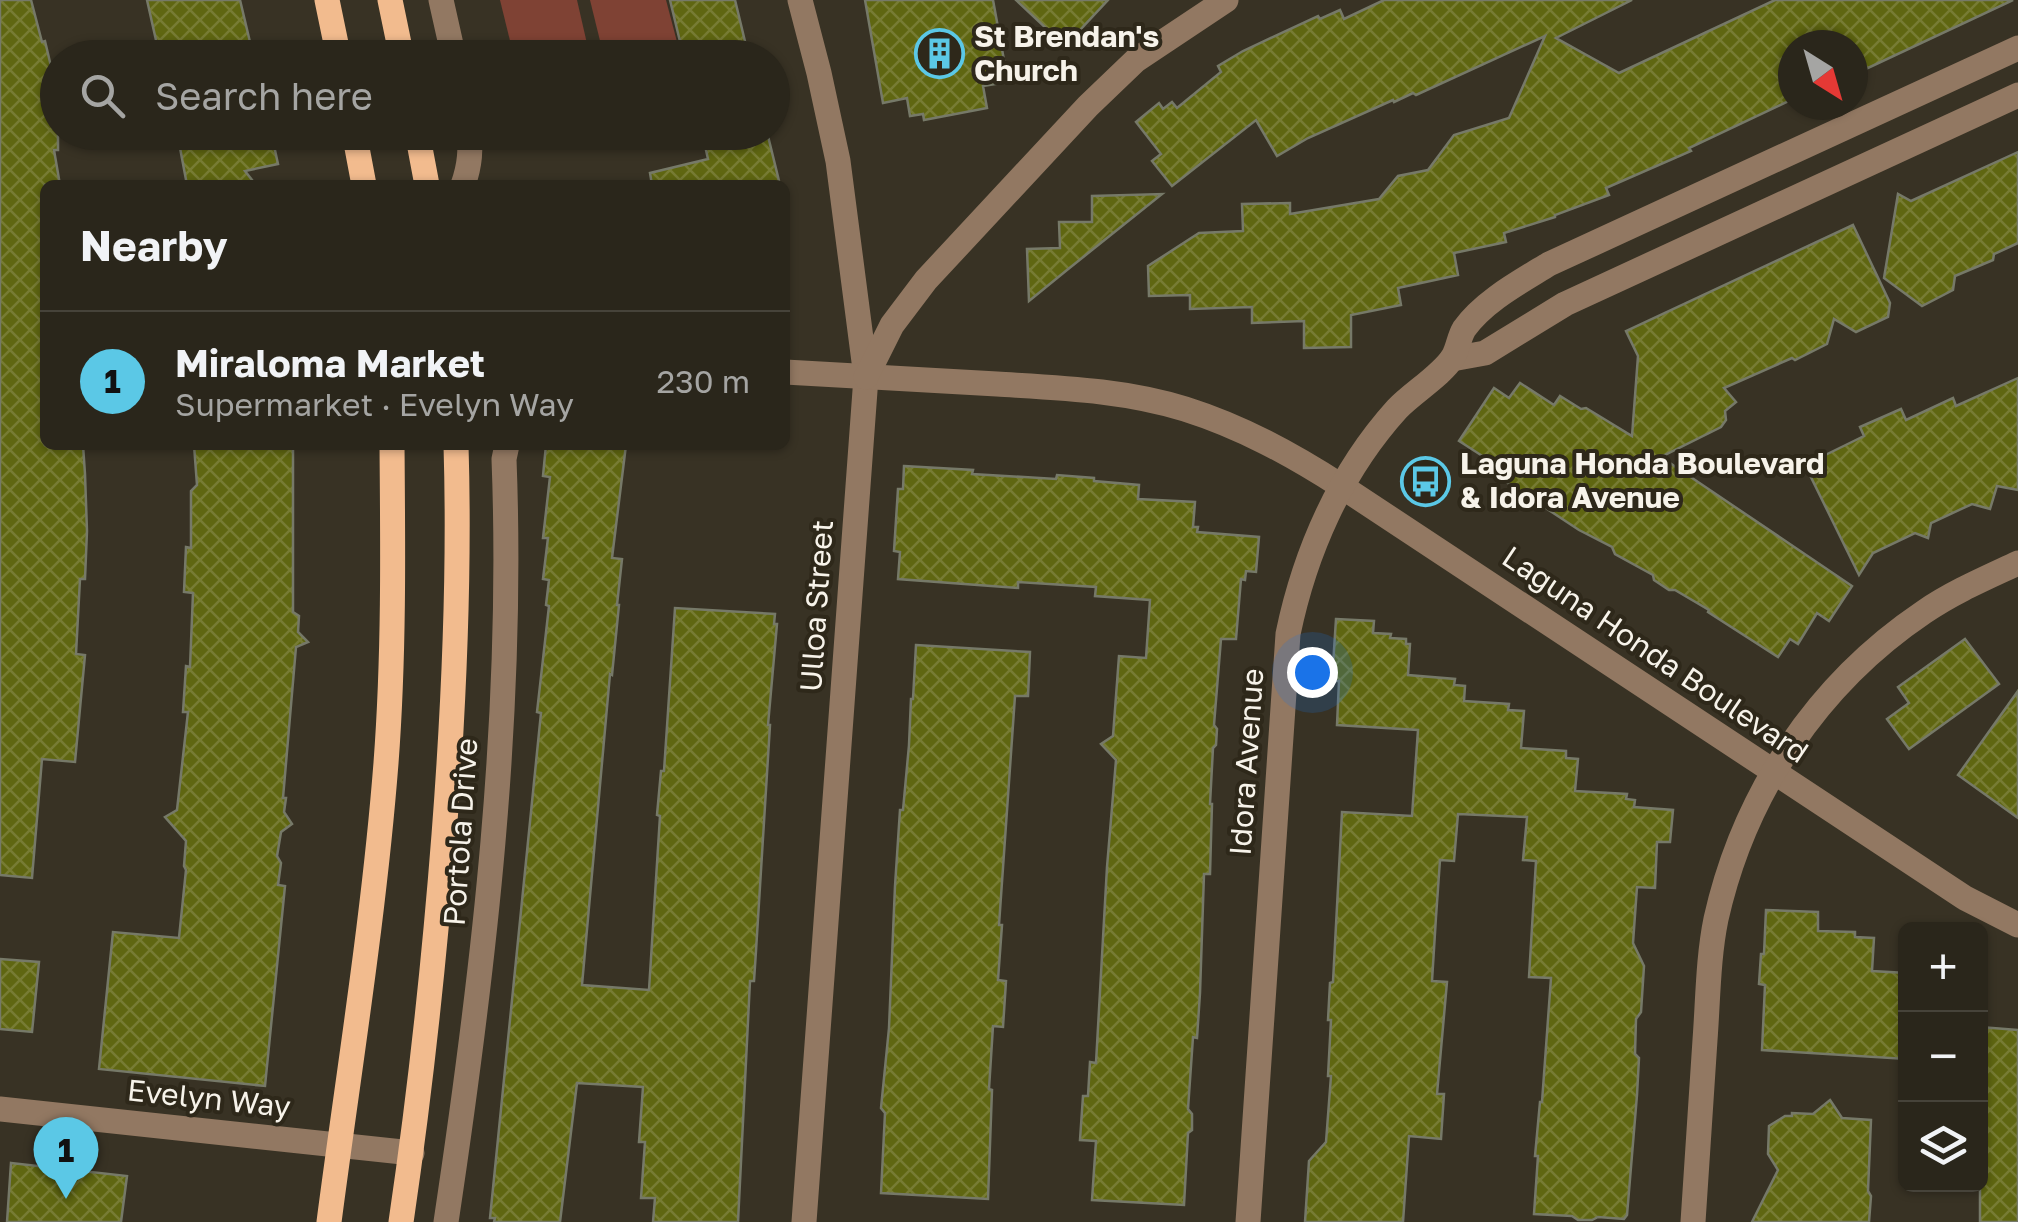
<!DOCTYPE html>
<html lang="en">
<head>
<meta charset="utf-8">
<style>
	body { margin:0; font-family:"Golos Text",sans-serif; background:#363228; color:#f1f3f6 }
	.controls { position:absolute; right:30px; bottom:30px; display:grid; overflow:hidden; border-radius:15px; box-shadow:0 2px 8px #0004 }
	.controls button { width:90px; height:90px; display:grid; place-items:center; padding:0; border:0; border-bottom:2px solid #46433a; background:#2a261b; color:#f1f3f6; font:50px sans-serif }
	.compass { position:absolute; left:1778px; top:30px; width:90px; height:90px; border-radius:50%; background:#2a261b; box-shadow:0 2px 8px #0004; rotate:143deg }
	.you { position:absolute; left:1312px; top:672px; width:35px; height:35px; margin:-25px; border:8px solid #fff; border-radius:50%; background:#1a73e8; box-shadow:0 0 0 15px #1a73e833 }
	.badge { display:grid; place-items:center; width:65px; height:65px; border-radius:50%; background:#5bc8e6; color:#111; font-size:32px; font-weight:700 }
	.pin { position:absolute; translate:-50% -82px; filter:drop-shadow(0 2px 5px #0008) }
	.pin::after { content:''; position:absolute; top:52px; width:35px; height:30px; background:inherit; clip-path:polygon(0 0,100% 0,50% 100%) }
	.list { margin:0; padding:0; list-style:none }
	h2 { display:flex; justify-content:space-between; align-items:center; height:130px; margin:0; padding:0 40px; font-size:42px }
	h2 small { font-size:32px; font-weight:400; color:#a5a5a3 }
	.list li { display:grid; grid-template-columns:65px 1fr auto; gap:30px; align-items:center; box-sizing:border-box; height:140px; padding:0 40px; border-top:2px solid #46433a }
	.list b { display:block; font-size:38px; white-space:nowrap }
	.list p { margin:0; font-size:32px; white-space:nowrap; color:#a5a5a3 }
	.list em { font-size:32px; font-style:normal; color:#a5a5a3 }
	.icon { flex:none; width:55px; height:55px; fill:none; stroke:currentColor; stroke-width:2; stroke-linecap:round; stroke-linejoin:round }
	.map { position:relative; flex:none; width:2018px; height:1222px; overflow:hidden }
	.search { position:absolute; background:#2a261b; box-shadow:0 2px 8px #0004; left:40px; top:40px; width:750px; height:110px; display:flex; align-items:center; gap:25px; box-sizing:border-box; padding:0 35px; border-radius:55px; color:#a5a5a3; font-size:38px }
	.panel { position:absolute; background:#2a261b; box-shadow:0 2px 8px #0004; left:40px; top:180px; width:750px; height:270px; border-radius:15px }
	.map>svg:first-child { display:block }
	.garden { fill:#7f4234 }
	.building { fill:url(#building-cross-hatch); stroke:#767968; stroke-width:2.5 }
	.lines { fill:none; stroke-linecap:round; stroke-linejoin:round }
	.minor { stroke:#927862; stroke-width:25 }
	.major { stroke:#f2bb8e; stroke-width:25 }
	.labels { text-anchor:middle; stroke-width:8; stroke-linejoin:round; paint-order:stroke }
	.poi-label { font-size:30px; font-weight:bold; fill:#f7f3ea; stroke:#2e281a; text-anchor:start }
	.street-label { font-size:30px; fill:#f7f3ea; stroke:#2e281a }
</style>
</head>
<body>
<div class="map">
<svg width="2018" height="1222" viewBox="0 0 2018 1222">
	<defs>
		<pattern id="building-cross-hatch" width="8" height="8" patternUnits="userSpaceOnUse" patternTransform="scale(2.5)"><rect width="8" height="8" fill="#5f6611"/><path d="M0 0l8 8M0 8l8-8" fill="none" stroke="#777c34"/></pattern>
	</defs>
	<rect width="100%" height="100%" fill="#383224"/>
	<!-- garden -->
	<g class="garden">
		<path d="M500 0H577L588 48 548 57H514Z"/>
		<path d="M590 0H666L681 57H604Z"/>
	</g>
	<!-- building -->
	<g class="building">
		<path d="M0 0H31L42 42 45 41 58 96V150H54L60 185H45V445H83L85 474 87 531 85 579H80L76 654 85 655 75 762 42 759 32 878 0 875Z"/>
		<path d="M147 0H240L250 42 187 58H160Z"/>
		<path d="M670 0H735L749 58H684Z"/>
		<path d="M865 0H993L1008 82 983 86 987 108 924 120 923 114 910 116 907 98 883 103Z"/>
		<path d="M1016 0H1108L1065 46Z"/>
		<path d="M1384 0H1632L1556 38 1619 73 1775 0H2013L1853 75V45H1793V99L1689 148 1691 151 1606 188 1609 195 1555 215V217L1504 233 1506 242 1454 253 1458 275 1398 288 1401 305 1351 315V347L1304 348V321L1252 323V307L1190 309V295L1149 296 1148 266 1199 233 1243 231 1242 204 1290 203V214L1379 199 1398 176 1428 170 1454 135 1509 118 1545 36 1416 95 1413 93 1394 102 1393 100 1308 138 1277 156 1256 120 1172 186 1152 161 1161 154 1136 122 1159 103 1163 109 1172 102 1177 108 1221 72 1218 66 1243 51 1318 16 1320 19 1340 10 1344 19Z"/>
		<path d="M177 132H271L278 164 245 171 256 185H187Z"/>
		<path d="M702 132H767L780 185H652L650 173 708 159Z"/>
		<path d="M2018 152V243L1994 254 1993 260 1955 276 1953 290 1922 306 1884 278 1898 194 1911 201Z"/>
		<path d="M1162 194 1067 270 1029 301 1027 249 1060 248 1059 222H1092V196Z"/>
		<path d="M1853 225 1890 303 1888 317 1856 332 1834 319 1827 344 1795 360 1792 358 1724 388 1736 402 1725 411 1726 420 1721 427 1661 457 1852 586 1829 621 1817 613 1798 644 1790 639 1778 657 1708 612 1709 610 1675 590H1669L1654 580 1653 575 1615 554 1612 547 1579 530 1479 464 1484 457 1459 441 1494 388 1509 398 1520 383 1554 405 1560 396 1581 409 1586 408 1632 436 1638 356 1626 331Z"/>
		<path d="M2018 378V490L1997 486 1990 509 1972 504 1931 523 1928 538 1915 533 1873 553 1859 575 1805 465 1864 436 1860 427 1901 409 1906 420 1953 398 1956 406Z"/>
		<path d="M194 445H293V612L299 616 298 632 308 642 296 647 283 798H286L284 812 292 824 281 832 277 856 281 863 278 885 285 886 265 1086 99 1069 113 932 179 938 186 870 184 866 186 841 165 817 177 810 188 712H183L186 666 190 667 193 593 184 592 186 547 191 548V491L197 485Z"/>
		<path d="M546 445H626L612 558 622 559 617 605H619L612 675 610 674 582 985 649 990 660 816 657 815 661 771H664L675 608 775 614 774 624H777L768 725H770L756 951 754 981H750L738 1222H653L655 1198H641L645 1142H639L643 1087 577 1083 560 1222H494L495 1218H490L541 713 537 712 549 606 546 605 549 580 543 579 548 538H543L550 477 543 476Z"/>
		<path d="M904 466 973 470 972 474 1056 479 1057 475 1094 478V481L1139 485 1138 499 1195 502 1193 527H1198L1197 532 1259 537 1256 572 1246 571 1245 580 1241 579 1236 639H1221L1214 725 1217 729 1216 745 1213 748 1210 804H1212L1210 874H1204L1200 993 1197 1038 1193 1037 1188 1109 1192 1114V1130L1188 1133 1184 1205 1092 1200 1096 1141 1080 1140 1083 1096H1088L1090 1062 1096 1063 1107 867 1116 760 1101 744 1113 736 1119 656 1146 658 1150 600 1095 596 1096 587 1018 582V588L898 579 900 552 894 551 898 489H903Z"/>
		<path d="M1336 619 1374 621 1373 633 1391 634 1390 638 1406 639V644H1410L1408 675 1455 679 1454 685 1465 686 1464 701 1509 704 1508 710 1524 711 1521 748 1566 751V758L1578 759 1575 791 1627 794 1626 799 1635 800 1634 807 1673 810 1670 842H1657L1655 888 1637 887 1633 943 1644 966 1641 1012 1636 1019 1635 1054 1639 1058 1637 1095 1627 1215 1624 1219 1598 1217 1592 1220H1578L1572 1216 1534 1214 1538 1156H1535L1540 1102H1542L1551 978 1529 977 1536 861 1523 860 1527 817 1458 814 1454 861 1440 860 1436 917 1432 981 1447 982 1437 1094H1444L1441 1139 1409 1136 1403 1222H1305L1309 1161 1326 1142 1331 1076H1328L1331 1020H1328L1330 983 1333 982 1342 812 1412 816 1418 730 1337 725 1339 681H1332Z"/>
		<path d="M1965 639 1999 684 1909 749 1887 719 1909 703 1898 687Z"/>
		<path d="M916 645 1030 652 1028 696H1015L999 925H1002L998 980 1006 981 1003 1027 993 1026 989 1089 992 1090 988 1199 881 1193 885 1113 881 1108 889 1028 895 886 900 810H903L909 745 911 699H913Z"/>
		<path d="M2018 691V818L1958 775Z"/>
		<path d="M1766 910 1818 912V931L1855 932V937L1874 938 1872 971 1906 973V1059L1762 1050 1765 985 1759 984 1761 954H1764Z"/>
		<path d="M0 959 39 962 32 1032 0 1029Z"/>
		<path d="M1980 1027 2018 1030V1222H1980Z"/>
		<path d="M1830 1100 1842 1118 1871 1120 1868 1191 1871 1196 1869 1222H1752L1778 1170 1768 1154 1769 1126 1785 1116H1792V1113L1813 1114Z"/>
		<path d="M11 1163 127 1176 121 1222H7Z"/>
	</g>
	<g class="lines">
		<!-- minor -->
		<g class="minor">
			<path d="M441 0 454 58"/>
			<path d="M800 0 819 73 838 161 866 377 804 1222"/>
			<path d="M463 185C469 168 472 150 468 132"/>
			<path d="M1452 359 1485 353 1565 304 2018 95"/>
			<path d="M785 372C856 376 927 380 997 384 1061 388 1124 390 1185 409 1242 427 1291 454 1341 486L1965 898 2018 925"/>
			<path d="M866 377 892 325 926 280 1088 106 1136 60 1226 0"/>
			<path d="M0 1109 412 1153"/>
			<path d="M446 1222C484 969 514 715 504 459L507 445"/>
			<path d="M1248 1222 1288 634C1305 552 1340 472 1397 409 1412 393 1442 375 1453 357 1458 349 1459 337 1464 329 1484 301 1520 282 1549 264L2018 48"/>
			<path d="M1693 1222C1697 1161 1701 1101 1705 1040 1708 1000 1708 958 1716 919 1744 794 1817 684 1924 612 1953 592 1986 578 2018 563"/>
		</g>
		<!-- major -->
		<g class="major">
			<path d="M327 0 339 58"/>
			<path d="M390 0 402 58"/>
			<path d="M354 132 364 185"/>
			<path d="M417 132 427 185"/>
			<path d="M329 1222C349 1069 374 917 386 763 394 657 393 551 392 445"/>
			<path d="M401 1222C420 1093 434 964 444 835 454 705 460 575 456 445"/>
		</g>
	</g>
	<!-- icons -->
	<defs>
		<symbol id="building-ring" viewBox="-11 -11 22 22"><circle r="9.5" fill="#2e281a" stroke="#5bc8e6" stroke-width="1.5"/><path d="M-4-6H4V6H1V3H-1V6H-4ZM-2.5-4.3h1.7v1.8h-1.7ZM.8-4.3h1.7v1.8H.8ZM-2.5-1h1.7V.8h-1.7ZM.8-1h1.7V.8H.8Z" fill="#5bc8e6"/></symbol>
		<symbol id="bus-ring" viewBox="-11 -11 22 22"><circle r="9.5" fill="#2e281a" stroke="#5bc8e6" stroke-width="1.5"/><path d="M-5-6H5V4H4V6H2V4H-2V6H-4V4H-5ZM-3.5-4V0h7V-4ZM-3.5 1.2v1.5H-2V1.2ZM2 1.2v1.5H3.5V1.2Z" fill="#5bc8e6"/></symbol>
	</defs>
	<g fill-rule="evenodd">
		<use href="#building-ring" x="912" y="26" width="55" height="55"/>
		<use href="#bus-ring" x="1398" y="454" width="55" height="55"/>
	</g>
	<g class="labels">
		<!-- poi labels -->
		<g class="poi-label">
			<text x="974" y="47">St Brendan's<tspan x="974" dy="34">Church</tspan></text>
			<text x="1460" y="474">Laguna Honda Boulevard<tspan x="1460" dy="34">&amp; Idora Avenue</tspan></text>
		</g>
		<!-- street labels -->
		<g class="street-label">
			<text transform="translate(817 606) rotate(-86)" y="10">Ulloa Street</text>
			<text transform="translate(1655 655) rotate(34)" y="10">Laguna Honda Boulevard</text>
			<text transform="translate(1247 762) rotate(-86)" y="10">Idora Avenue</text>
			<text transform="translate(461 832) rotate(-86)" y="10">Portola Drive</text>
			<text transform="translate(209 1099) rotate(6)" y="10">Evelyn Way</text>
		</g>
	</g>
</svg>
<div class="controls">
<button>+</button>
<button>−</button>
<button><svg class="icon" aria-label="layers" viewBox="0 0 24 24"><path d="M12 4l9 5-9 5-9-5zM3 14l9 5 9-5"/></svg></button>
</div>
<svg class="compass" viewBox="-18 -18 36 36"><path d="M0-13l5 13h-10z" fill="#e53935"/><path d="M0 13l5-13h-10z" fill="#a5a5a3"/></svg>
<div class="you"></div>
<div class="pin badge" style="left:66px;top:1199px">1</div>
<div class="search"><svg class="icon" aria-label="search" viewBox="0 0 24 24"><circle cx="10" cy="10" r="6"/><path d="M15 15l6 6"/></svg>Search here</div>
<section class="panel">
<h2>Nearby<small></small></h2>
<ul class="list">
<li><span class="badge">1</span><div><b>Miraloma Market</b><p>Supermarket · Evelyn Way</p></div><em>230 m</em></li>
</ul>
</section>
</div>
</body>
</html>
